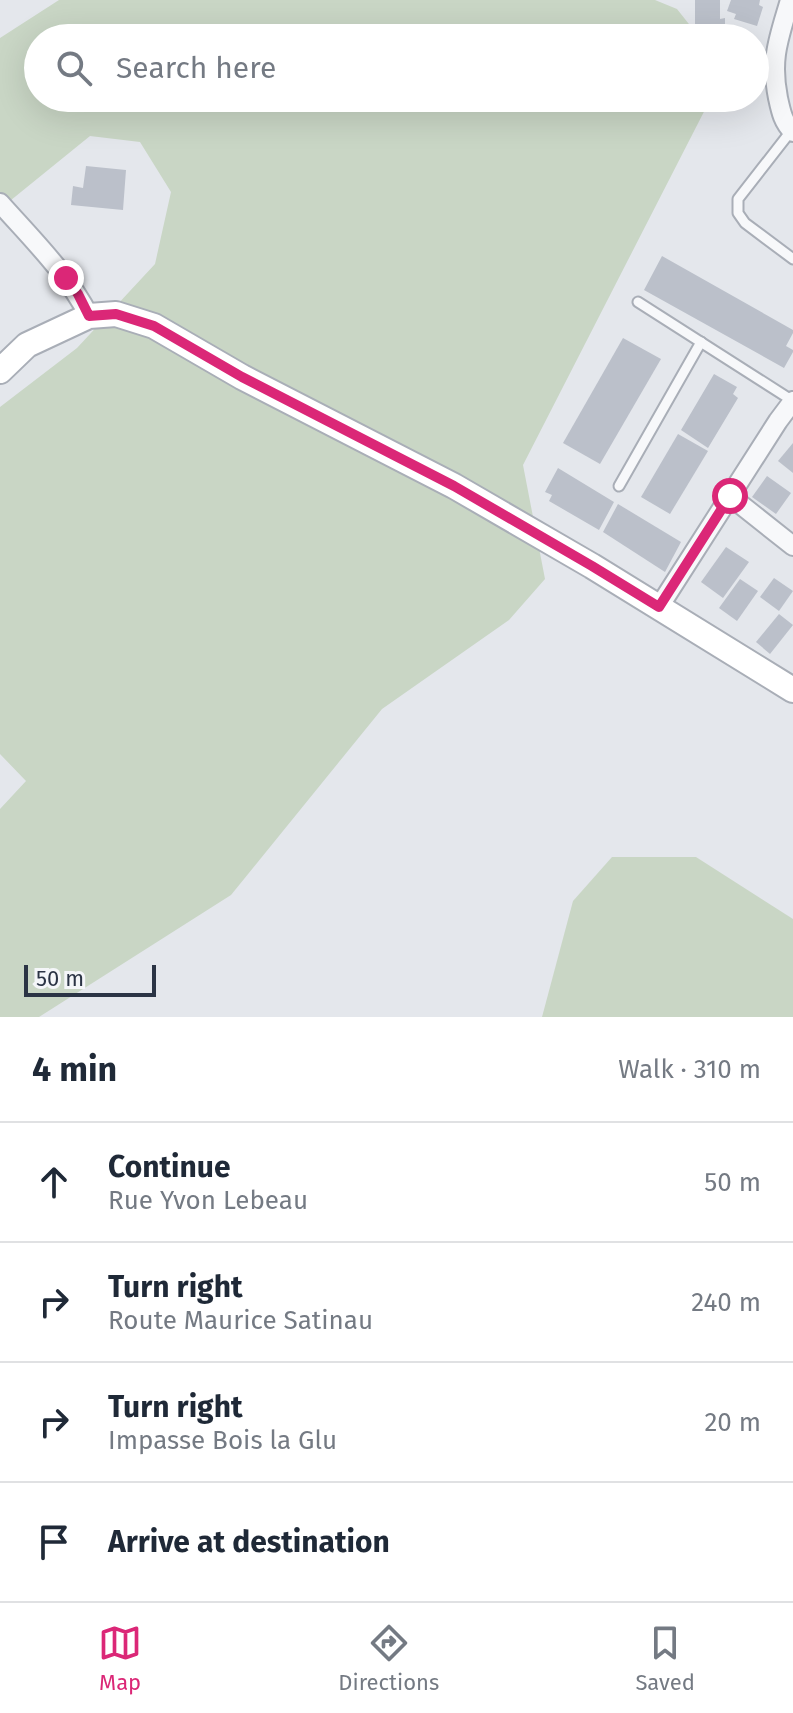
<!DOCTYPE html>
<html lang="en">
<head>
<meta charset="utf-8">
<style>
	body { margin:0; font-family:"Fira Sans",sans-serif; background:#f6f6f7; color:#1f2937 }
	.scale { position:absolute; left:24px; bottom:20px; width:132px; box-sizing:border-box; padding-left:8px; border:4px solid #2b3445; border-top:0; font-size:22px; line-height:28px; white-space:nowrap; color:#2b3445; -webkit-text-stroke:6px #f4f6f9; paint-order:stroke }
	.stop { position:absolute; width:24px; height:24px; margin:-18px; border:6px solid #db2777; border-radius:50%; background:#fff }
	.stop.end { background:#db2777; border-color:#fff; box-shadow:0 2px 8px #0008 }
	.list { margin:0; padding:0; list-style:none }
	h2 { display:flex; justify-content:space-between; align-items:center; height:104px; margin:0; padding:0 32px; font-size:34px }
	h2 small { font-size:26px; font-weight:400; color:#747a83 }
	.list li { display:grid; grid-template-columns:52px 1fr auto; gap:24px; align-items:center; box-sizing:border-box; height:120px; padding:0 32px; border-top:2px solid #e0e1e3 }
	.list b { display:block; font-size:30px; white-space:nowrap }
	.list p { margin:0; font-size:26px; white-space:nowrap; color:#747a83 }
	.list em { font-size:26px; font-style:normal; color:#747a83 }
	.icon { flex:none; width:44px; height:44px; fill:none; stroke:currentColor; stroke-width:2; stroke-linecap:round; stroke-linejoin:round }
	.map { position:relative; flex:none; width:793px; height:1017px; overflow:hidden }
	.search { position:absolute; background:#fff; box-shadow:0 8px 32px #0002; left:24px; right:24px; top:24px; height:88px; display:flex; align-items:center; gap:20px; box-sizing:border-box; padding:0 28px; border-radius:44px; color:#747a83; font-size:30px }
	.sheet { height:584px; background:#fff }
	nav { display:flex; justify-content:space-around; align-items:center; box-sizing:border-box; height:112px; border-top:2px solid #e0e1e3; background:#fff; font-size:22px; color:#747a83 }
	nav a { display:grid; justify-items:center; gap:4px }
	nav .on { color:#db2777 }
	.map>svg:first-child { display:block }
	.green { fill:#c9d6c5 }
	.building { fill:#bbc0ca }
	.lines { fill:none; stroke-linecap:round; stroke-linejoin:round }
	.lane-casing { stroke:#a9aeb7; stroke-width:13 }
	.street-casing { stroke:#a9aeb7; stroke-width:22 }
	.secondary-casing { stroke:#a9aeb7; stroke-width:28 }
	.lane { stroke:#f7f8fa; stroke-width:9 }
	.street { stroke:#f7f8fa; stroke-width:18 }
	.secondary { stroke:#fff; stroke-width:24 }
	.route { stroke:#db2777; stroke-width:10 }
</style>
</head>
<body>
<div class="map">
<svg width="793" height="1017" viewBox="0 0 793 1017">
	<rect width="100%" height="100%" fill="#e4e7ec"/>
	<!-- green -->
	<g class="green">
		<path d="M59 0H655L677 9 700 38H38V98H711L523 465 545 579 509 620 382 709 231 895 39 1017H0V809L26 781 0 754V407L77 348 155 264 171 192 140 142 90 136 0 209V38Z"/>
		<path d="M612 857H696L793 919V1017H542L573 901Z"/>
	</g>
	<!-- building -->
	<g class="building">
		<path d="M695 0H720V19L725 18V34L695 33Z"/>
		<path d="M731 0H760L759 5 763 7 757 26 734 19 736 14 727 11Z"/>
		<path d="M86 166 126 170 123 210 71 205 73 186 83 188Z"/>
		<path d="M662 256 793 330V333L786 346 793 350V352L784 368 644 290Z"/>
		<path d="M623 338 661 359 600 464 563 443Z"/>
		<path d="M714 374 737 387 733 394 738 398 708 448 681 430Z"/>
		<path d="M678 434 708 451 670 514 641 497Z"/>
		<path d="M793 443V473L778 461Z"/>
		<path d="M558 468 614 502 599 530 549 501 552 495 545 492Z"/>
		<path d="M767 476 791 493 776 514 752 497Z"/>
		<path d="M618 504 681 542 665 572 603 532Z"/>
		<path d="M726 547 749 562 723 598 701 582Z"/>
		<path d="M774 578 793 591 779 611 760 597Z"/>
		<path d="M740 579 758 591 737 621 719 608Z"/>
		<path d="M779 614 793 625 770 654 756 642Z"/>
	</g>
	<g class="lines">
		<defs>
			<g id="lane">
				<path d="M791 131 738 199V213L745 223 793 259"/>
				<path d="M638 302 793 401"/>
				<path d="M619 486 701 342"/>
			</g>
			<g id="street">
				<path d="M790 0C779 38 770 58 778 98 781 112 783 122 793 132"/>
				<path d="M0 203C32 239 67 273 89 316"/>
				<path d="M730 496 793 546"/>
				<path d="M659 607 778 421 793 401"/>
			</g>
			<path id="secondary" d="M0 371 27 345 89 316 116 314 154 326 242 377 454 486 592 566 793 690"/>
		</defs>
		<!-- lane casing -->
		<use href="#lane" class="lane-casing"/>
		<!-- street casing -->
		<use href="#street" class="street-casing"/>
		<!-- secondary casing -->
		<use href="#secondary" class="secondary-casing"/>
		<!-- lane -->
		<use href="#lane" class="lane"/>
		<!-- street -->
		<use href="#street" class="street"/>
		<!-- secondary -->
		<use href="#secondary" class="secondary"/>
	</g>
	<g class="lines">
		<!-- route -->
		<path class="route" d="M66 278 78 294 89 316 116 314 154 326 242 377 454 486 592 566 659 607 730 496"/>
	</g>
</svg>
<div class="scale">50 m</div>
<div class="stop" style="left:730px;top:496px"></div>
<div class="stop end" style="left:66px;top:278px"></div>
<div class="search"><svg class="icon" aria-label="search" viewBox="0 0 24 24"><circle cx="10" cy="10" r="6"/><path d="M15 15l6 6"/></svg>Search here</div>
</div>
<section class="sheet">
<h2>4 min<small>Walk · 310 m</small></h2>
<ul class="list">
<li><svg class="icon" aria-label="ahead" viewBox="0 0 24 24"><path d="M12 20V5M6 11l6-6 6 6"/></svg><div><b>Continue</b><p>Rue Yvon Lebeau</p></div><em>50 m</em></li>
<li><svg class="icon" aria-label="right" viewBox="0 0 24 24"><path d="M7 20v-9h11M14 6l5 5-5 5"/></svg><div><b>Turn right</b><p>Route Maurice Satinau</p></div><em>240 m</em></li>
<li><svg class="icon" aria-label="right" viewBox="0 0 24 24"><path d="M7 20v-9h11M14 6l5 5-5 5"/></svg><div><b>Turn right</b><p>Impasse Bois la Glu</p></div><em>20 m</em></li>
<li><svg class="icon" aria-label="arrive" viewBox="0 0 24 24"><path d="M6 21V4h12l-3 4 3 4H6"/></svg><div><b>Arrive at destination</b></div></li>
</ul>
</section>
<nav>
<a class="on"><svg class="icon" aria-label="map" viewBox="0 0 24 24"><path d="M3 6l6-2 6 2 6-2v14l-6 2-6-2-6 2zM9 4v14M15 6v14"/></svg>Map</a>
<a><svg class="icon" aria-label="directions" viewBox="0 0 24 24"><path d="M12 3l9 9-9 9-9-9zM9 14v-3h6M13 9l2 2-2 2"/></svg>Directions</a>
<a><svg class="icon" aria-label="saved" viewBox="0 0 24 24"><path d="M7 4h10v16l-5-4-5 4z"/></svg>Saved</a>
</nav>
</body>
</html>
